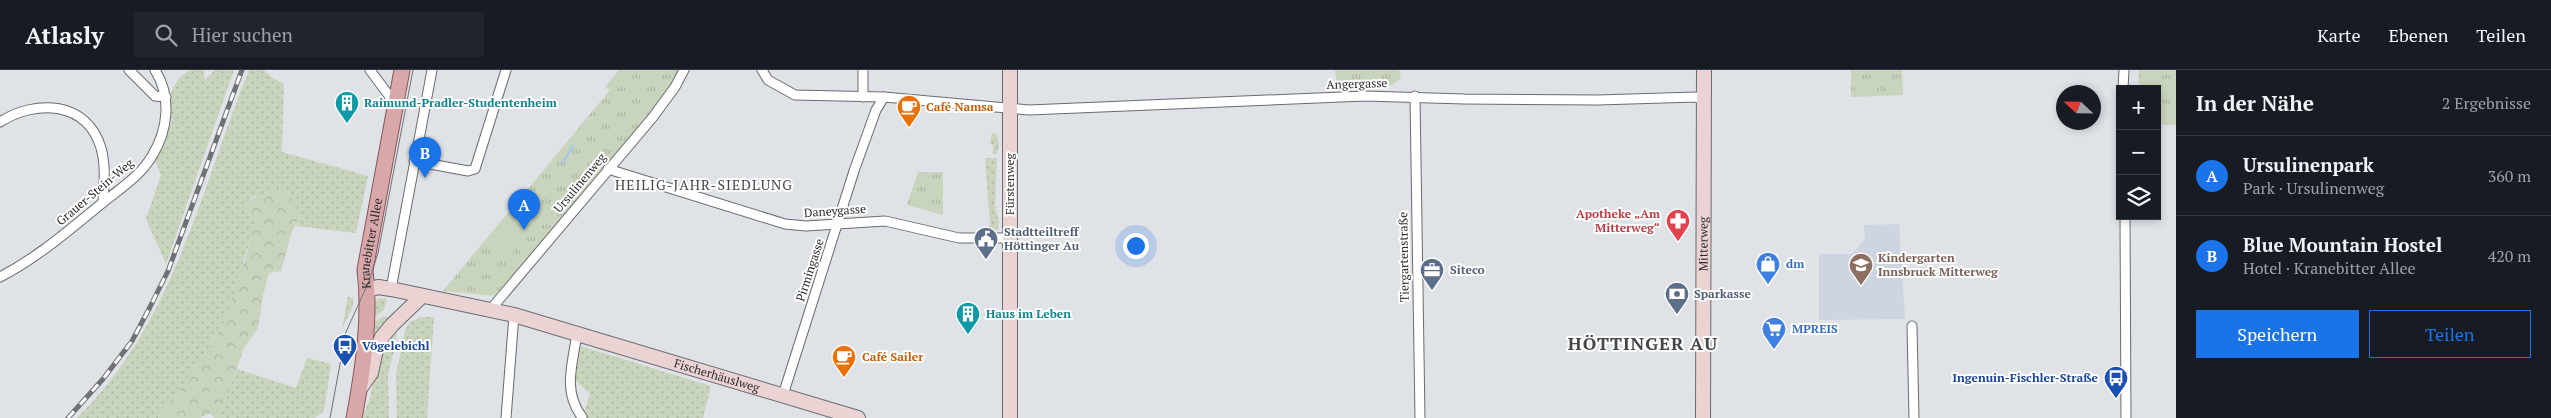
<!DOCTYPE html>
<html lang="de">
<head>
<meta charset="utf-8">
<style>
	body { margin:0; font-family:"PT Serif",serif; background:#20242c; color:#f1f3f6 }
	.controls { position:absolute; right:15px; top:15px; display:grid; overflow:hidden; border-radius:0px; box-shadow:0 2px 8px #0003 }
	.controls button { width:45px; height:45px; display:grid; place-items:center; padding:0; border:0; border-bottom:1px solid #363941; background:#171b24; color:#f1f3f6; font:25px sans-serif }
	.compass { position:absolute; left:2056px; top:15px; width:45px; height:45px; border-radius:50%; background:#171b24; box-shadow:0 2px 8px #0003; rotate:292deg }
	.you { position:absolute; left:1135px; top:175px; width:18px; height:18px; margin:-12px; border:4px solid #fff; border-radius:50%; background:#1a73e8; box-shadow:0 0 0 8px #1a73e833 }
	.badge { display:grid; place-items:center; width:32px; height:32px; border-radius:50%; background:#1a73e8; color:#fff; font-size:16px; font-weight:700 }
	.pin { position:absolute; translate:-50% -41px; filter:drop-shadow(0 1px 2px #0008) }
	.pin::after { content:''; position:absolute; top:26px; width:18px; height:15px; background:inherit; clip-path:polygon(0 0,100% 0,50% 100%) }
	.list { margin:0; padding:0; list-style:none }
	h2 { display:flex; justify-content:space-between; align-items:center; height:65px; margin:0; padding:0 20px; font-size:21px }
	h2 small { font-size:16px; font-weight:400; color:#9ea1a6 }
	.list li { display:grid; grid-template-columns:32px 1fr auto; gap:15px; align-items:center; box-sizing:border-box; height:80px; padding:0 20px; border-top:1px solid #363941 }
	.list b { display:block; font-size:19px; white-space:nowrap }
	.list p { margin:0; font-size:16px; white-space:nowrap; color:#9ea1a6 }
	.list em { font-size:16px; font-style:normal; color:#9ea1a6 }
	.actions { display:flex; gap:10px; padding:15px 20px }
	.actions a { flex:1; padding:11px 0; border:1px solid #1a73e8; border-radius:0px; text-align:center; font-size:18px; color:#1a73e8 }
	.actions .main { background:#1a73e8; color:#fff }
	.icon { flex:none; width:28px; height:28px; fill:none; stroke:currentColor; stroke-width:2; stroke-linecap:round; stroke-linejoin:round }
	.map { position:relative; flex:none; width:2176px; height:348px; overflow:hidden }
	header { display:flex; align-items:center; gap:30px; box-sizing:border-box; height:70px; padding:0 25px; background:#171b24; border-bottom:1px solid #363941 }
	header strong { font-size:24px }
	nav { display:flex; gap:28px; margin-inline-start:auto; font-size:18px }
	.search { width:350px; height:45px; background:#20242c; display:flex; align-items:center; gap:12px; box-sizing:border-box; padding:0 18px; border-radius:0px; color:#9ea1a6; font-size:19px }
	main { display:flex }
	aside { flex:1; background:#171b24 }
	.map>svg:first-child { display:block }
	.built { fill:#ced5e1 }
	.grass { fill:url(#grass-dots) }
	.forest { fill:url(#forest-crowns) }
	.park { fill:url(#park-tufts) }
	.garden { fill:#c9d4bd }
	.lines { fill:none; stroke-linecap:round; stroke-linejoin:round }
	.stream { stroke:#abc9df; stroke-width:3 }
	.street-casing { stroke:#686c70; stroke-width:11 }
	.secondary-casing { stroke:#686c70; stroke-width:16 }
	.primary-casing { stroke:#895558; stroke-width:17 }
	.street { stroke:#fff; stroke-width:9 }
	.secondary { stroke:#ebd3d4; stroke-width:14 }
	.primary { stroke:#d7a7a9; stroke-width:15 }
	.tram { stroke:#707175; stroke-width:1 }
	.rail-casing { stroke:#707175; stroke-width:5 }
	.rail { stroke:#fff; stroke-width:3; stroke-dasharray:9; stroke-linecap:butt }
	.labels { text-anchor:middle; stroke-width:4; stroke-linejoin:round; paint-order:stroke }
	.street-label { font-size:12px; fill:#292a2c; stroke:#fff }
	.culture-label { font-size:12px; font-weight:bold; fill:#0d838f; stroke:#fff; text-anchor:start }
	.food-label { font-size:12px; font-weight:bold; fill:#c56008; stroke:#fff; text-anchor:start }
	.health-label { font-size:12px; font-weight:bold; fill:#be3a42; stroke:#fff; text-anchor:end }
	.service-label { font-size:12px; font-weight:bold; fill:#4e5e75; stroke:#fff; text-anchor:start }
	.education-label { font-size:12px; font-weight:bold; fill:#785e54; stroke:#fff; text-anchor:start }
	.shop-label { font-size:12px; font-weight:bold; fill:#366cbe; stroke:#fff; text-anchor:start }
	.transit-label { font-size:12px; font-weight:bold; fill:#164399; stroke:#fff; text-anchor:start }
	.neighbourhood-label { font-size:14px; letter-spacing:1px; fill:#43464a; stroke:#fff }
	.district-label { font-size:18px; font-weight:bold; letter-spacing:1px; fill:#43464a; stroke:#fff }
</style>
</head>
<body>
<header>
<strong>Atlasly</strong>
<div class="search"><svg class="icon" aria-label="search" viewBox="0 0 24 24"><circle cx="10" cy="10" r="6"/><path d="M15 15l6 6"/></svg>Hier suchen</div>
<nav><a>Karte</a><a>Ebenen</a><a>Teilen</a></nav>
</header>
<main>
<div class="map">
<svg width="2176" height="348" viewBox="0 0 2176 348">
	<defs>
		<pattern id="grass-dots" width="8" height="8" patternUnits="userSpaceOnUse" patternTransform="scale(1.25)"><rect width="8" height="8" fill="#c9d4bd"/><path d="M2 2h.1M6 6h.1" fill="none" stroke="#adb6a3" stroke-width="1.8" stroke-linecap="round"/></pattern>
		<pattern id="forest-crowns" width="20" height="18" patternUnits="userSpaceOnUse" patternTransform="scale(1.25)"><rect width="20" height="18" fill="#c9d4bd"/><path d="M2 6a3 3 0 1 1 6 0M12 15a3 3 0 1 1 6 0" fill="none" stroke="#adb6a3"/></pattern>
		<pattern id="park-tufts" width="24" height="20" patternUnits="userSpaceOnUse" patternTransform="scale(1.25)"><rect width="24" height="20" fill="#c9d4bd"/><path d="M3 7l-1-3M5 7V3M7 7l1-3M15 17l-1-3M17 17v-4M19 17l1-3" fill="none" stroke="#adb6a3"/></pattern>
	</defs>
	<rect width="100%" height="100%" fill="#dfe2e7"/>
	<!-- built -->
	<path class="built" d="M1899 154 1905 249 1819 250V184H1852L1865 169 1864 155Z"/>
	<!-- grass -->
	<g class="grass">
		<path d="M191 0H203L205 10 215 0H234L166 194 146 149 161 105 155 91 172 51C165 30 172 9 191 0Z"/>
		<path d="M249 0H264L271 7 284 14 282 82 368 106 356 163 296 156 301 145 295 135 255 126 249 130 245 141 258 155 252 163 227 248 193 302 161 344 158 348H77C174 253 200 121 249 0Z"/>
		<path d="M992 63 996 64 999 74 997 84H993V76L990 72Z"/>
		<path d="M985 88H997L995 135 999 153 997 161 986 159 990 155Z"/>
		<path d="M348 226 353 229V236L342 259Z"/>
		<path d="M382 228 387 229 384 240 374 247 373 235 377 229Z"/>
		<path d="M384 246 392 249 375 271 374 252Z"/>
		<path d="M421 247H434L427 348H397L396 305 405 260 410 252Z"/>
		<path d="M397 258 396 273 388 305 389 348H361L369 332 381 277Z"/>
		<path d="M580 276 711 316 703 348H582L590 324 574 309Z"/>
		<path d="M307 288 331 294 324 341 315 348H219L237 299 296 318Z"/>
	</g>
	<!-- forest -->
	<path class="forest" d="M278 118 291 127 301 145 292 161 281 201 269 203 263 225 258 258 244 278 219 348H214L210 343 200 348H158L193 302 227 248 238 205 245 191 252 163 258 155 245 140 249 131 262 123Z"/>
	<!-- park -->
	<g class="park">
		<path d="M619 0H684L608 99 494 226 443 221 610 20 605 17Z"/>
		<path d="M1335 0H1399L1401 8 1392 15 1337 17Z"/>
		<path d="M1851 0H1902L1903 25 1851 27Z"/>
		<path d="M2139 0H2176V55L2157 54V19H2139Z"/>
		<path d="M918 102H943V145L907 135Z"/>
	</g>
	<!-- garden -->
	<path class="garden" d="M521 137 538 152 505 192 487 178Z"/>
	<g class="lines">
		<!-- stream -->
		<path class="stream" d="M563 92 573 76"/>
		<defs>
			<g id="street">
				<path d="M129 0 155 26 166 27"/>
				<path d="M370 0 396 35"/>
				<path d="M762 0 768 10 795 25 884 27 1029 40 1365 26 1464 29 1598 30 1696 27 1704 31"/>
				<path d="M2123 19 2124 0"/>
				<path d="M1415 26 1420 348"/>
				<path d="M863 27V0"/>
				<path d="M0 52C36 29 87 31 101 78 106 95 104 115 103 132"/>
				<path d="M414 91 468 101 475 99 506 0"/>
				<path d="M608 99 785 154 806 156 885 151 959 168H1010"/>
				<path d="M2125 146 2126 348"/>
				<path d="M0 207C39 187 71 158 105 131 121 118 141 105 152 86 168 60 172 27 155 0"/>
				<path d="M391 219 432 0"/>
				<path d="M491 239 653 47 675 17 684 0"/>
				<path d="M1912 256 1914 348"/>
				<path d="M577 263C573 293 562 321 582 347"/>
				<path d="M783 325 854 101 876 40 884 27"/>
				<path d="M506 348 514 245"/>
			</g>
			<g id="secondary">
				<path id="s1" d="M368 220 378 217 391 219 514 245 858 348"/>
				<path d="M359 320 371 303 375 284 382 267 392 255 421 227"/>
				<path d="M1010 348V0"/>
				<path id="s2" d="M1703 348 1704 0"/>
			</g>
			<g id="primary">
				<path id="s3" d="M354 348C363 300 371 248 365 200L402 0"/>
			</g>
		</defs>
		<!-- street casing -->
		<use href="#street" class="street-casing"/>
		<!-- secondary casing -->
		<use href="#secondary" class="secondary-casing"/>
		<!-- primary casing -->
		<use href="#primary" class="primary-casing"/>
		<!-- street -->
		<use href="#street" class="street"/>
		<!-- secondary -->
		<use href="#secondary" class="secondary"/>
		<!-- primary -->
		<use href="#primary" class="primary"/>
		<!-- tram -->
		<path class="tram" d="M330 348 346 262 369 211 378 183 413 0"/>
		<defs>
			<path id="rail" d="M68 348 103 309 132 271 149 239 168 201 242 0"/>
		</defs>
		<!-- rail casing -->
		<use href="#rail" class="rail-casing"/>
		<!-- rail -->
		<use href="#rail" class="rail"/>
	</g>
	<!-- icons -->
	<defs>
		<symbol id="building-pin" viewBox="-11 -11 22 30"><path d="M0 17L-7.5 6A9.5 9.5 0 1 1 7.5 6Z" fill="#0f9aa8" stroke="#fff"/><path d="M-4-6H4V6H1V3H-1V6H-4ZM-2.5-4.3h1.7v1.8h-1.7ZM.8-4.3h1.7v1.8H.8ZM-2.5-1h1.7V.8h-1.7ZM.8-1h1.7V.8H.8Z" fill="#fff"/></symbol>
		<symbol id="cafe-pin" viewBox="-11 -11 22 30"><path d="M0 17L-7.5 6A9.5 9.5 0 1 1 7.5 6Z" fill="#e8710a" stroke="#fff"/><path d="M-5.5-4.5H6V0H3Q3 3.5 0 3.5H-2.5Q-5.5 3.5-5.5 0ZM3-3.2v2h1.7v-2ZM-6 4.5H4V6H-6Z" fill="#fff"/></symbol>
		<symbol id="pharmacy-pin" viewBox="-11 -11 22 30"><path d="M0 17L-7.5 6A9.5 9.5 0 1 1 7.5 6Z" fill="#e0444e" stroke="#fff"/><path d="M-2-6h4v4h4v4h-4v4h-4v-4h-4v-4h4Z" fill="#fff"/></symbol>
		<symbol id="civic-pin" viewBox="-11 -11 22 30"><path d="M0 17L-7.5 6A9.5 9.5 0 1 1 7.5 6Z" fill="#5c6f8a" stroke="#fff"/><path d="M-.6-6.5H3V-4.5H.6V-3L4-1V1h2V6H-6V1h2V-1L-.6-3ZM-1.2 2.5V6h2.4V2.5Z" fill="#fff"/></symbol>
		<symbol id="shop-pin" viewBox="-11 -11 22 30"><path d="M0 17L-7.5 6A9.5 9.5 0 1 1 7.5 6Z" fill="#3f7fe0" stroke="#fff"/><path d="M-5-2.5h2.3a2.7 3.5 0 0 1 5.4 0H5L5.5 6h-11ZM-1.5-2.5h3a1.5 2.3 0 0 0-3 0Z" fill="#fff"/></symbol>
		<symbol id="school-pin" viewBox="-11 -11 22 30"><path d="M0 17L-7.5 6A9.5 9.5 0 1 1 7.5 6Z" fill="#8d6e63" stroke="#fff"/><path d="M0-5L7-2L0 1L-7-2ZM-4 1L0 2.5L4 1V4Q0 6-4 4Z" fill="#fff"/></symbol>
		<symbol id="office-pin" viewBox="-11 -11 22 30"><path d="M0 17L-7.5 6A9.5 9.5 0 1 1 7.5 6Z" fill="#5c6f8a" stroke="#fff"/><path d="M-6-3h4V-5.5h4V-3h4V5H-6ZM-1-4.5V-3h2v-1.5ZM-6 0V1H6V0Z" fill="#fff"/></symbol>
		<symbol id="bank-pin" viewBox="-11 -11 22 30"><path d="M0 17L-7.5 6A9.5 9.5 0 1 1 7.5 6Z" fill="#5c6f8a" stroke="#fff"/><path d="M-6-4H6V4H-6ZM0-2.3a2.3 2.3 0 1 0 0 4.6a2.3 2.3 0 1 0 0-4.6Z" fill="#fff"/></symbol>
		<symbol id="supermarket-pin" viewBox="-11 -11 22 30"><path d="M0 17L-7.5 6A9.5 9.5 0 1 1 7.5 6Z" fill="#3f7fe0" stroke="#fff"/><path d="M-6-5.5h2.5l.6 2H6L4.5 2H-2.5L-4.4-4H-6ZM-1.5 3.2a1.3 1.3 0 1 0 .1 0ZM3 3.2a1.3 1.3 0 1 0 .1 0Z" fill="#fff"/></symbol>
		<symbol id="bus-pin" viewBox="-11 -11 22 30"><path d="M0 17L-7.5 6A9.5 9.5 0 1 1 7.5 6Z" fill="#1a4fb4" stroke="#fff"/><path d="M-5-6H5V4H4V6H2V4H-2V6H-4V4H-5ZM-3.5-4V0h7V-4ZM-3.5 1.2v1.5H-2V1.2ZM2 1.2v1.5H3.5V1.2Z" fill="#fff"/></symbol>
	</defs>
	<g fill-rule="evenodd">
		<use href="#building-pin" x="333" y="19" width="28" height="38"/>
		<use href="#cafe-pin" x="895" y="23" width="28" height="38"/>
		<use href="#pharmacy-pin" x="1664" y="137" width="28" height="38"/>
		<use href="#civic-pin" x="972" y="155" width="28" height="38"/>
		<use href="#shop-pin" x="1754" y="180" width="28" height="38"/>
		<use href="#school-pin" x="1847" y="181" width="28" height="38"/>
		<use href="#office-pin" x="1418" y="186" width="28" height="38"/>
		<use href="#bank-pin" x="1663" y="210" width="28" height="38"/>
		<use href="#building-pin" x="954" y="230" width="28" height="38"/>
		<use href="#supermarket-pin" x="1760" y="245" width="28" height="38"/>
		<use href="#bus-pin" x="331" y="262" width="28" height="38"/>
		<use href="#cafe-pin" x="830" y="273" width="28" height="38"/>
		<use href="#bus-pin" x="2102" y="294" width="28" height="38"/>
	</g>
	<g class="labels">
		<!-- street labels -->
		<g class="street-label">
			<text transform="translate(1357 14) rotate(-2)" y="4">Angergasse</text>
			<text transform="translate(580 113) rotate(-50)" y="4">Ursulinenweg</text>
			<text transform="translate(1010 114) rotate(-90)" y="4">Fürstenweg</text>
			<text transform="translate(95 122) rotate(-40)" y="4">Grauer-Stein-Weg</text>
			<text transform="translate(835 141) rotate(-4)" y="4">Daneygasse</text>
			<text dy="4" stroke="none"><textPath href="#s3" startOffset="176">Kranebitter Allee</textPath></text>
			<text dy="4" stroke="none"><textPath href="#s2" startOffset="174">Mitterweg</textPath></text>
			<text transform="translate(1404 187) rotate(-91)" y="4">Tiergartenstraße</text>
			<text transform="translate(810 200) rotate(-72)" y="4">Pirmingasse</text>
			<text dy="4" stroke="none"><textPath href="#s1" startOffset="361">Fischerhäuslweg</textPath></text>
		</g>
		<!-- culture labels -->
		<g class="culture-label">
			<text x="364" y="37">Raimund-Pradler-Studentenheim</text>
			<text x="986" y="248">Haus im Leben</text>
		</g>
		<!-- food labels -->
		<g class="food-label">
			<text x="926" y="41">Café Namsa</text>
			<text x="862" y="291">Café Sailer</text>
		</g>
		<!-- health labels -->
		<g class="health-label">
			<text x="1660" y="148">Apotheke „Am<tspan x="1660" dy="14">Mitterweg“</tspan></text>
		</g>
		<!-- service labels -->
		<g class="service-label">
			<text x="1004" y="166">Stadtteiltreff<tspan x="1004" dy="14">Höttinger Au</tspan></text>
			<text x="1450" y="204">Siteco</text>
			<text x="1694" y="228">Sparkasse</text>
		</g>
		<!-- education labels -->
		<g class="education-label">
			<text x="1878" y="192">Kindergarten<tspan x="1878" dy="14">Innsbruck Mitterweg</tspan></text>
		</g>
		<!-- shop labels -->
		<g class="shop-label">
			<text x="1786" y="198">dm</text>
			<text x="1792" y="263">MPREIS</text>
		</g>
		<!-- transit labels -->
		<g class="transit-label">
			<text x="362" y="280">Vögelebichl</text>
			<text x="2098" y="312" text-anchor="end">Ingenuin-Fischler-Straße</text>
		</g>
		<!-- neighbourhood labels -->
		<g class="neighbourhood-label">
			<text x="704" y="120">HEILIG-JAHR-SIEDLUNG</text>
		</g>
		<!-- district labels -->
		<g class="district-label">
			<text x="1643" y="280">HÖTTINGER AU</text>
		</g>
	</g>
</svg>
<div class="controls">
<button>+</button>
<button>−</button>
<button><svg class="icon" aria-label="layers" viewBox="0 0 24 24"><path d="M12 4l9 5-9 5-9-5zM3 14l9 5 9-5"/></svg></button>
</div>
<svg class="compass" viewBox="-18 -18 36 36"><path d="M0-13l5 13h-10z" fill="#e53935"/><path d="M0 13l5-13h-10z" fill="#9ea1a6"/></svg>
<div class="you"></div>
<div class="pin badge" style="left:524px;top:160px">A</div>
<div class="pin badge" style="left:425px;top:108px">B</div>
</div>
<aside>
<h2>In der Nähe<small>2 Ergebnisse</small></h2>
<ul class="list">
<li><span class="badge">A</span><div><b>Ursulinenpark</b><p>Park · Ursulinenweg</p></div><em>360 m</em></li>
<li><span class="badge">B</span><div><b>Blue Mountain Hostel</b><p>Hotel · Kranebitter Allee</p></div><em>420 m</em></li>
</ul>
<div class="actions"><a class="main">Speichern</a><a>Teilen</a></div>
</aside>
</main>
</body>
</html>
